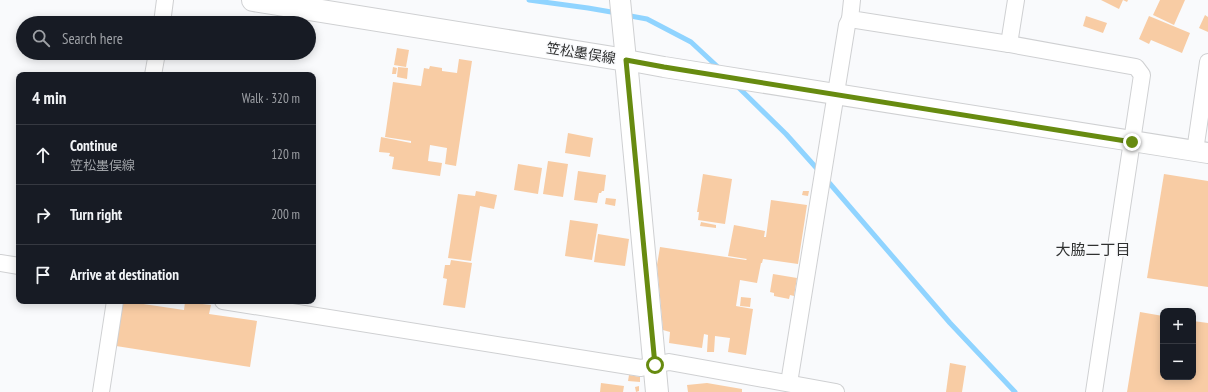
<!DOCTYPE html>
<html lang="en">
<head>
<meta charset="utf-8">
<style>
	body { margin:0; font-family:"PT Sans Narrow","Noto Sans JP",sans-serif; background:#20242c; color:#f1f3f6 }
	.controls { position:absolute; right:12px; bottom:12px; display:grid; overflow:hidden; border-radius:8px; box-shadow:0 2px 10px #0003 }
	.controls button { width:36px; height:36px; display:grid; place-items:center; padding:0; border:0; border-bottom:1px solid #363941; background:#171b24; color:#f1f3f6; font:20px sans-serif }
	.stop { position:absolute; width:12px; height:12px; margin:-9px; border:3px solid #678b10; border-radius:50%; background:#fff }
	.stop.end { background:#678b10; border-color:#fff; box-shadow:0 1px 4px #0008 }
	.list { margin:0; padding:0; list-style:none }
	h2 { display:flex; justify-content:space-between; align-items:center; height:52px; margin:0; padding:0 16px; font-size:17px }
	h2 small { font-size:13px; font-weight:400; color:#9ea1a6 }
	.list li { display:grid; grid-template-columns:26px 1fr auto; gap:12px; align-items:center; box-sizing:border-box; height:60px; padding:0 16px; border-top:1px solid #363941 }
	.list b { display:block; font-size:15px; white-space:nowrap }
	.list p { margin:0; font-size:13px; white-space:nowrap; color:#9ea1a6 }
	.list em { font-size:13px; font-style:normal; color:#9ea1a6 }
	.icon { flex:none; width:22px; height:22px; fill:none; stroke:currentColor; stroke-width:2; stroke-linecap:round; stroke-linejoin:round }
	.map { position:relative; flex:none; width:1208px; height:392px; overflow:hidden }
	.search { position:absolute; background:#171b24; box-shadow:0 2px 10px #0003; left:16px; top:16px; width:300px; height:44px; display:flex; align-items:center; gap:10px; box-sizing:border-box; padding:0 14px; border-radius:22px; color:#9ea1a6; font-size:15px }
	.panel { position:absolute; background:#171b24; box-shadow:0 2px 10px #0003; left:16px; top:72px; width:300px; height:232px; border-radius:8px }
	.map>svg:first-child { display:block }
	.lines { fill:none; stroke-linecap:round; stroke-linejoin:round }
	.stream { stroke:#90d4ff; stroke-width:5 }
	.building { fill:#f8cca4 }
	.minor-casing { stroke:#cfd0d2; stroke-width:18 }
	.tertiary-casing { stroke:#cfd0d2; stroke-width:22 }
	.secondary-casing { stroke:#cfd0d2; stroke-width:24 }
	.minor { stroke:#fff; stroke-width:16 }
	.tertiary { stroke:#fff; stroke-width:20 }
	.secondary { stroke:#fff; stroke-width:22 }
	.route { stroke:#678b10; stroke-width:5 }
	.labels { text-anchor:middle; stroke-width:3; stroke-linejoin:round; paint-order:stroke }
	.street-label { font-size:14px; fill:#303131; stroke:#f9fafc }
	.neighbourhood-label { font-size:15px; fill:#303131; stroke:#f9fafc }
</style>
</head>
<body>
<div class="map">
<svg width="1208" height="392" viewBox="0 0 1208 392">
	<rect width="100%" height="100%" fill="#f9fafc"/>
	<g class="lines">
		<!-- stream -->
		<g class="stream">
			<path d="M529 0 588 8 617 13"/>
			<path d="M625 15 647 19 691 42 720 69"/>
			<path d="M736 85 786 134 820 172"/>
			<path d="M825 178 950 323 1015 392"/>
		</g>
	</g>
	<!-- building -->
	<g class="building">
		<path d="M1101 0H1128L1127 2 1123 0 1119 9Z"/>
		<path d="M1160 0H1185L1174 25 1153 15Z"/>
		<path d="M1205 15 1208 17V32L1199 28Z"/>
		<path d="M1086 16 1107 23 1103 33 1083 26Z"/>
		<path d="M1149 16 1190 33 1182 53 1151 40 1149 44 1139 39Z"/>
		<path d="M397 48 409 50 406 67 394 65Z"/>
		<path d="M459 59 472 61 456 166 445 164 447 148 430 145 428 161 442 163 440 176 392 169 394 157 389 156 390 153 379 152 381 137 411 143V141L385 137 393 82 421 86 424 68 429 69 430 66 442 68V71L457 73Z"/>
		<path d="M393 67 397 68 396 74H392Z"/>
		<path d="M398 67 408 68 407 79 397 77Z"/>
		<path d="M568 133 593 138 590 157 565 153Z"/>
		<path d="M548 161 568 164 563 197 543 194Z"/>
		<path d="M518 164 542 168 538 194 514 190Z"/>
		<path d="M578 171 606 175 604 191H602L601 193H599L597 203 574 200Z"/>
		<path d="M703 174 732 179 725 224 698 220 699 212H697Z"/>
		<path d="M1164 174 1208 181V287L1147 278Z"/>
		<path d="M476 191 497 195 494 209 480 206 471 261 448 258 458 194 475 196Z"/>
		<path d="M803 191H809L808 196 802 195Z"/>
		<path d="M606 198 616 199 615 206 605 204Z"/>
		<path d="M771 200 807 205 798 264 763 259 762 263H761L757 283 740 280 736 306 753 309 746 355 728 352 730 338 715 336 714 352H707L708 335 704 334 702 348 669 343 670 332 663 330 657 265 660 247 746 260 747 259 728 256 734 225 765 231 764 237H766Z"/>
		<path d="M570 220 598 224 592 260 565 256Z"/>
		<path d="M701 222 716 225V228L700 226Z"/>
		<path d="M598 234 629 239 625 266 594 262Z"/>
		<path d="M451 260 472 263 465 308 443 305 447 279 443 278 445 265H450Z"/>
		<path d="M773 274 797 278 794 296 790 295 789 299 774 296V293L770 292Z"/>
		<path d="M741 297 751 298 750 307 740 306Z"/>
		<path d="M123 301 184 310 185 302 211 305 209 314 257 321 250 367 116 346Z"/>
		<path d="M1140 312 1163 316V377H1193V321L1208 323V392H1127Z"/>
		<path d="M950 363 966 366 962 392H946Z"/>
		<path d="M629 375 640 377V382L628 381Z"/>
		<path d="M601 383 624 386 623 392H600Z"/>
		<path d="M707 383 742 389V392H688L687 385Z"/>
		<path d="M639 386V391L636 392 635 387Z"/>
	</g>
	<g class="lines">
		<defs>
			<g id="minor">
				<path d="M852 0 850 19 1009 44 1136 67 1142 75 1094 392"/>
				<path d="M162 23 165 0"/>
				<path d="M1009 44 1016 0"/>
				<path d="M153 75 157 53"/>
				<path d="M1195 151 1208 62"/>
				<path d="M0 263 19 266"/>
				<path d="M223 301 641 368 669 362 836 392"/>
				<path d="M789 383 847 25 850 19"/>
				<path d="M101 392 115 301"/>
			</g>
			<path id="tertiary" d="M620 0 626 60 664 67 1208 153"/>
			<path id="secondary" d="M253 0 626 60 657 392"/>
		</defs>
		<!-- minor casing -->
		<use href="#minor" class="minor-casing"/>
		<!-- tertiary casing -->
		<use href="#tertiary" class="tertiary-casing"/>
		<!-- secondary casing -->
		<use href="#secondary" class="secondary-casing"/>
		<!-- minor -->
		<use href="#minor" class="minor"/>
		<!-- tertiary -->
		<use href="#tertiary" class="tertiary"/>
		<!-- secondary -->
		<use href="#secondary" class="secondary"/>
	</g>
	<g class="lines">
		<!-- route -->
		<path class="route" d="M655 365 626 60 664 67 1132 142"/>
	</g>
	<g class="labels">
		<!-- street labels -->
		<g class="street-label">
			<text transform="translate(581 53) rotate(9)" y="5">笠松墨俣線</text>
		</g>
		<!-- neighbourhood labels -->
		<g class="neighbourhood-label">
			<text x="1093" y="255">大脇二丁目</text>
		</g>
	</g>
</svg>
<div class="controls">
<button>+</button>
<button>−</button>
</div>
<div class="stop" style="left:655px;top:365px"></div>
<div class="stop end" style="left:1132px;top:142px"></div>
<div class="search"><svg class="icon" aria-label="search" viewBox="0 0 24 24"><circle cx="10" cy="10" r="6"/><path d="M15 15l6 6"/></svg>Search here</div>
<section class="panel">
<h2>4 min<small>Walk · 320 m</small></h2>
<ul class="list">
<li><svg class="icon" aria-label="ahead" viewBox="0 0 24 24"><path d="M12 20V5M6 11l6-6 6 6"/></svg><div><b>Continue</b><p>笠松墨俣線</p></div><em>120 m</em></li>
<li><svg class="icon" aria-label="right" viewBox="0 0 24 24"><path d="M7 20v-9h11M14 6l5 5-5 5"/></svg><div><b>Turn right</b></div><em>200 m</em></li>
<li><svg class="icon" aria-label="arrive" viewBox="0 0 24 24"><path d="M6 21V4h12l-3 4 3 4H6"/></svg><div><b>Arrive at destination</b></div></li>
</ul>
</section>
</div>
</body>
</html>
